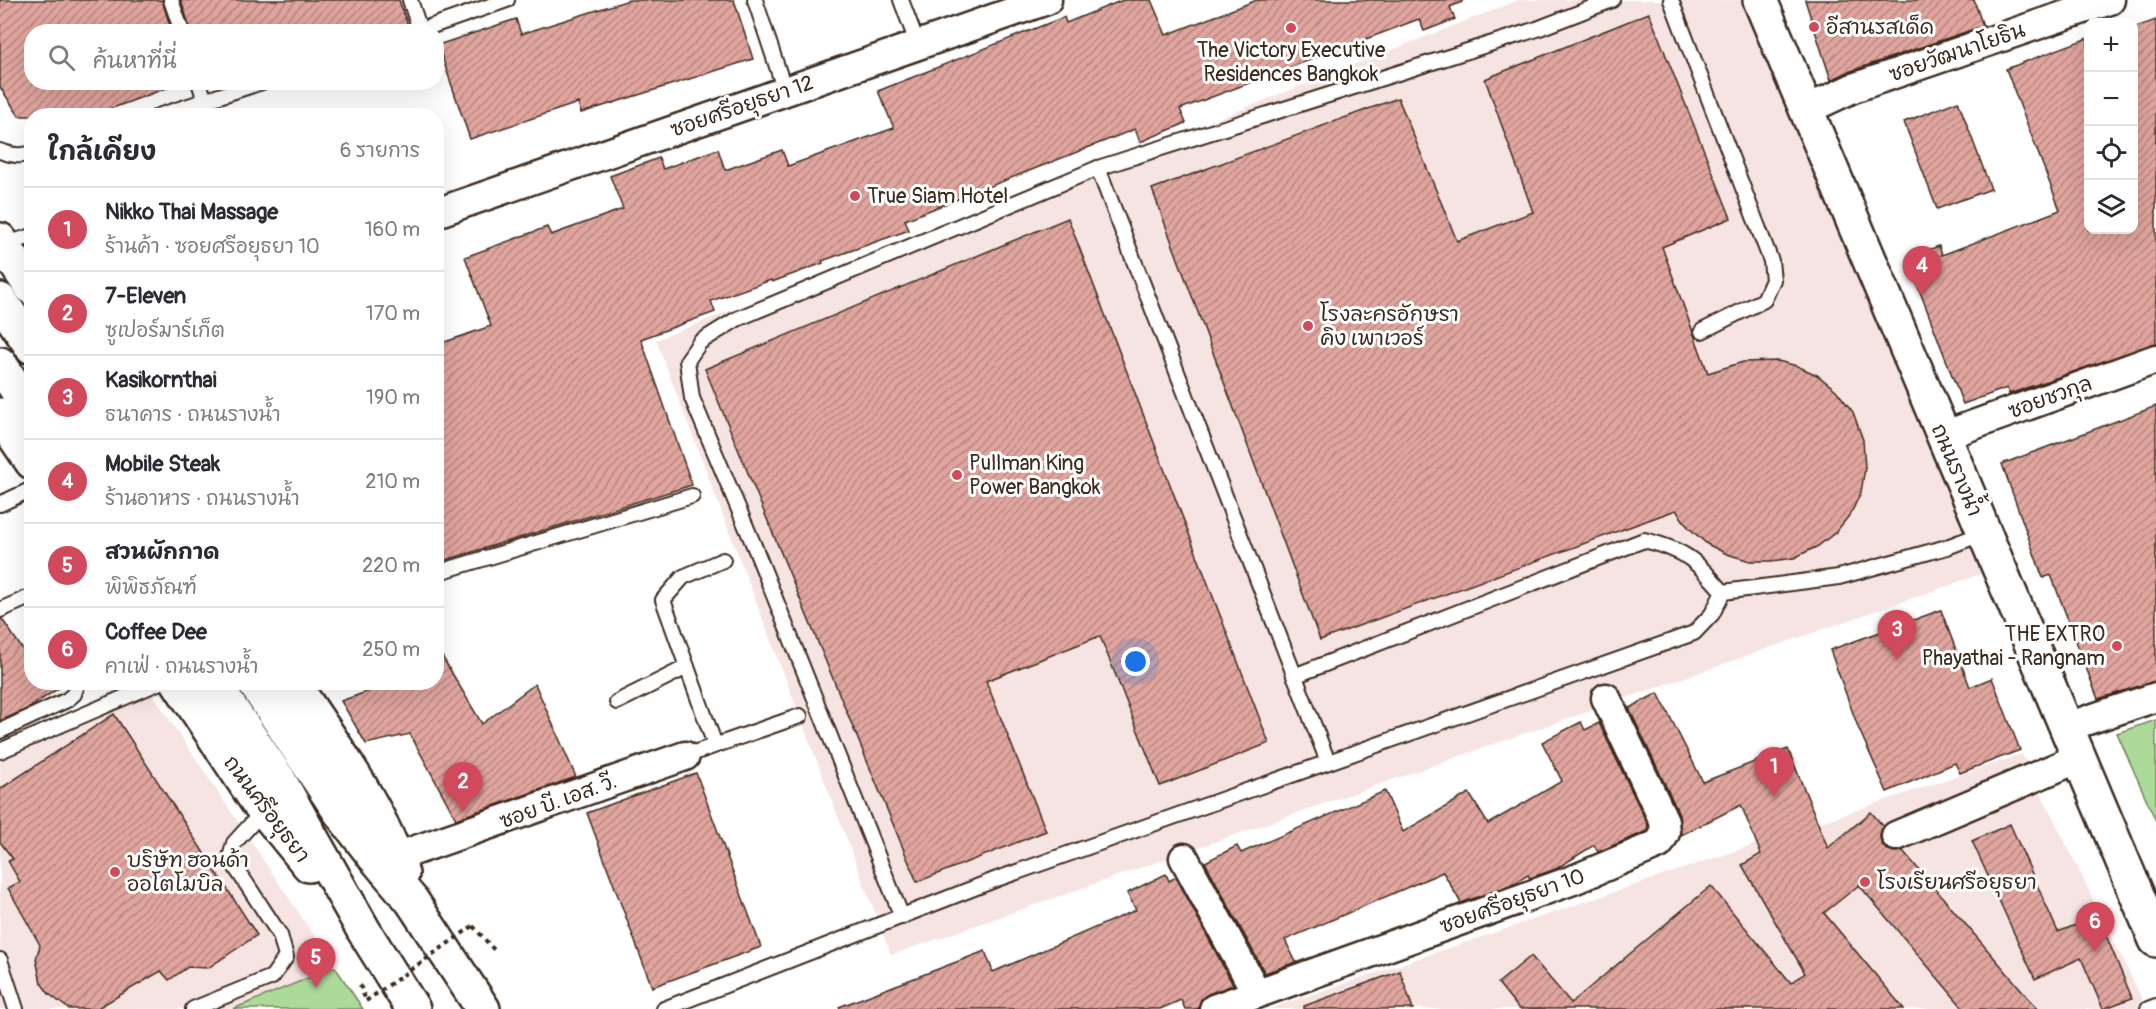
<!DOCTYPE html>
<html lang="th">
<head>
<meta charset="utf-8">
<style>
	body { margin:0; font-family:Pangolin,"Playpen Sans Thai",sans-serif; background:#f7f7f7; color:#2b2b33 }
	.controls { position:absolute; right:18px; top:18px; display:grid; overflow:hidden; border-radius:12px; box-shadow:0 6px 24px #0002 }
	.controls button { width:54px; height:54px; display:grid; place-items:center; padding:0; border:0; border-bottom:2px solid #e1e1e2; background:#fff; color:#2b2b33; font:30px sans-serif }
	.you { position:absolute; left:1136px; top:662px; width:21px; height:21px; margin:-15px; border:4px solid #fff; border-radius:50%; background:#1a73e8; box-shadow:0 0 0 9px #1a73e833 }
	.badge { display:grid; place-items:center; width:39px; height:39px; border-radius:50%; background:#d1495b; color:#fff; font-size:20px; font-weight:700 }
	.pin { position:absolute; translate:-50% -50px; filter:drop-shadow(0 2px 3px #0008) }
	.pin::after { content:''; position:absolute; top:32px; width:21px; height:18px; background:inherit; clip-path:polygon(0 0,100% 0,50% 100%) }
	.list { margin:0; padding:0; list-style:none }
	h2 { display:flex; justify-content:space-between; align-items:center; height:78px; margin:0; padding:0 24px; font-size:26px }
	h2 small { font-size:20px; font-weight:400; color:#7c7c81 }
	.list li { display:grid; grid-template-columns:39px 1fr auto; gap:18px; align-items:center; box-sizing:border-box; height:84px; padding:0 24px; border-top:2px solid #e1e1e2 }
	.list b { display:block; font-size:22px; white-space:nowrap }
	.list p { margin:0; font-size:20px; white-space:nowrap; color:#7c7c81 }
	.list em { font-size:20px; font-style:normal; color:#7c7c81 }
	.icon { flex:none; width:33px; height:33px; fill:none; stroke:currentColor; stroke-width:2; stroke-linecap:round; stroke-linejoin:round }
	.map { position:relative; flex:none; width:2156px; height:1009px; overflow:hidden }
	.search { position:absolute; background:#fff; box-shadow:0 6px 24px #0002; left:24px; top:24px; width:420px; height:66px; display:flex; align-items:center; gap:15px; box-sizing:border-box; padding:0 21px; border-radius:24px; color:#7c7c81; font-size:22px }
	.panel { position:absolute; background:#fff; box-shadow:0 6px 24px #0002; left:24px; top:108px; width:420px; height:582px; border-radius:24px }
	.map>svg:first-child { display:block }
	.built { fill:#f6e4e2 }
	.garden { fill:#acda99; stroke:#74825c; stroke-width:1.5 }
	.building { fill:url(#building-hatch); stroke:#3b2a1e; stroke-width:1.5 }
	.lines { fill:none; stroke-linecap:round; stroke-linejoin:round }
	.lane-casing { stroke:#3b2a1e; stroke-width:18 }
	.street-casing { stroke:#3b2a1e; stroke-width:33 }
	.secondary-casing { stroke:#3b2a1e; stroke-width:38 }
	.path { stroke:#3b2a1e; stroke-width:4; stroke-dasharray:4.5 4.5; stroke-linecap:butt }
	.lane { stroke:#fff; stroke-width:14 }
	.street { stroke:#fff; stroke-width:28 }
	.secondary { stroke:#fff; stroke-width:33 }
	.path-bridge { stroke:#3b2a1e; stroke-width:4; stroke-dasharray:4.5 4.5; stroke-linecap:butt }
	.poi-dot { fill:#d1495b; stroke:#fff; stroke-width:2 }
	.labels { text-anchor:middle; stroke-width:6; stroke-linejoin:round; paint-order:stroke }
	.poi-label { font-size:21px; fill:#3b2a1e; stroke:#fff; text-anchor:start }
	.street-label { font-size:21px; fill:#3b2a1e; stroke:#fff }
</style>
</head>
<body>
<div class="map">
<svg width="2156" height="1009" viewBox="0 0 2156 1009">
	<defs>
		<pattern id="building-hatch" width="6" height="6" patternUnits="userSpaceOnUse" patternTransform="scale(1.5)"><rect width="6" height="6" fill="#e0a59e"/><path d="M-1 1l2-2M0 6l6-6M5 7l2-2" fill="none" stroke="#b78780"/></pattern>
	</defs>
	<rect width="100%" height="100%" fill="#fff"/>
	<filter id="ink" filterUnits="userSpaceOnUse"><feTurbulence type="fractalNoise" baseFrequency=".0167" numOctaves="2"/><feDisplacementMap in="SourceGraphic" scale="12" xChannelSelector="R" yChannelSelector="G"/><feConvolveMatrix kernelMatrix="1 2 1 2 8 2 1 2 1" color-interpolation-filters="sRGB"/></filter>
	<g filter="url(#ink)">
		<!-- built -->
		<g class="built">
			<path d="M1519 0H1743L1984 573 891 955 656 340Z"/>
			<path d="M129 683H145L335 967 233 1009H0V747Z"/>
			<path d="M2022 754 2147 1009H1269Z"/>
		</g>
		<!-- garden -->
		<g class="garden">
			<path d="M2156 720V821L2117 733Z"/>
			<path d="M335 967 363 1009H233Z"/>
		</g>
		<!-- building -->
		<g class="building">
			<path d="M0 0H162L172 32H32V82H174L175 85 91 116H19L0 87Z"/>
			<path d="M181 0H399L408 26 406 32H191Z"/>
			<path d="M629 0H734L753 59 581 113 578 103 470 139 438 45 516 19 521 34Z"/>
			<path d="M1123 0H1151L1166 35 1257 0H1462V2L1450 7 1455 19 1424 31 1419 19 1180 109 1186 123 1140 142 1135 129 905 220 909 230 822 261 823 263 772 282 771 280 711 301 715 312 641 339 692 485 436 563V345L491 326 465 257 547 227 551 235 623 209 610 176 659 158 663 169 718 149 725 170 782 150 788 166 894 128 878 91 1064 17 1066 23Z"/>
			<path d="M1805 0H1974L1983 26 1848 72 1831 80Z"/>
			<path d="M1649 13 1731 218 1662 247 1708 373 1743 362 1778 361 1797 366 1817 375 1836 390 1853 412 1863 440 1865 468 1861 492 1851 513 1836 532 1818 546 1794 558 1772 561H1750L1727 554 1707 544 1688 527 1676 510 1320 640 1152 189 1398 98 1457 241 1533 212 1485 79Z"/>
			<path d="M2156 20V343L2009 394 2007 388 1963 404 1907 258 1939 246 1942 255 2060 210 2006 69 2088 38V230H2133V28Z"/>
			<path d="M1958 101 1991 189 1937 209 1904 122Z"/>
			<path d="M1068 218 1269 743 1160 786 1100 636 986 681 1046 831 917 882 705 369Z"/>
			<path d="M2156 406V681L2098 699 2051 575 2043 578 2002 464Z"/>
			<path d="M1941 610 1970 687 1992 678 2020 750 1960 773 1955 763 1887 792 1858 727 1830 650Z"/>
			<path d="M0 619H2L32 663V682H68L27 709 0 721Z"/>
			<path d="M436 646 482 724 535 684 576 777 456 819 410 734 366 744 341 701 395 682H436Z"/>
			<path d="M1658 693 1703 782 1788 749 1828 848 1871 812 1883 826 1880 835 1881 843 1886 849 1895 852 1903 851 2038 1009H1964L1859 885 1824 913 1904 1009H1519L1498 983 1531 956 1571 1003 1711 886 1791 983 1805 973 1742 865 1761 854 1741 805 1681 835 1679 814 1629 708Z"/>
			<path d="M114 714 257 935 208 968 188 967 169 980 161 971 96 1009H69L49 994 41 983 36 959 40 945 8 888 20 882 8 861 13 859 0 842V789Z"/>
			<path d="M1581 722 1585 730 1599 723 1648 825 1647 831 1598 852 1594 845 1556 869 1530 878 1528 875 1511 885 1461 903 1443 872 1285 940 1296 962 1265 973 1205 862 1237 846 1241 853 1385 791 1403 832 1469 793 1488 824 1562 781 1542 742Z"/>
			<path d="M696 773 761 947 652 987 587 813Z"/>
			<path d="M2010 824 2058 932 2098 916 2132 998 2103 1009 2081 958 2035 979 1972 841Z"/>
			<path d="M1166 874 1169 881 1176 877 1233 985 1208 994 1201 999 1198 1009H1185L1181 1000 1160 1009H840L839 1007 985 951 993 972 1136 910 1127 893Z"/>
			<path d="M1400 971 1413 1009H1304V1006Z"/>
		</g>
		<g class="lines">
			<defs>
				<g id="lane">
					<path d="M171 0 182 32"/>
					<path d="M410 0 420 30"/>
					<path d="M755 0 785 91"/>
					<path d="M901 0 918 45"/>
					<path d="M1671 0 1771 261 1773 280 1764 300 1702 331"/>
					<path d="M415 32 507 0"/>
					<path d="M199 82 205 101"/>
					<path d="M158 116 262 82"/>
					<path d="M0 151C11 155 20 157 32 153"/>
					<path d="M1098 168 1328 762"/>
					<path d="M3 245 32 236"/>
					<path d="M0 504 32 489"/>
					<path d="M436 573 692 496"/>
					<path d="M1723 592 1839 577 1947 547 1984 533"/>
					<path d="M0 610 32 596"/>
					<path d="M1294 676 1644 540C1685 550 1696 560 1723 592"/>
					<path d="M617 702 687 667"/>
					<path d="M0 731 67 700 74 694 78 682"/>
					<path d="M715 745 663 600 683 577 723 560"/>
					<path d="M0 751 160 682"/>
					<path d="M685 756 800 716"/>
					<path d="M902 917 755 548 692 398 687 361 700 342 737 319 1098 168 1537 29 1612 0"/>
					<path d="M0 960 16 1009"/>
					<path d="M193 1009 272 977 286 957 280 935 236 868 231 854 234 843 264 810"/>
					<path d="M664 1009 997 879 1694 633 1712 614 1723 592"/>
					<path d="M2148 1009 2156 1006"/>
				</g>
				<g id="street">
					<path d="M1806 110 1853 88 2110 0"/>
					<path d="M436 213 1047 0"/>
					<path d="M1943 436 2156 359"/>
					<path d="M2067 727 2156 697"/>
					<path d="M1896 836 2079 758"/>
					<path d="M396 857 685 756"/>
					<path d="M1184 858 1257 994"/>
					<path d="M1214 1009 1573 880 1659 844 1665 833 1664 821 1606 698"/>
				</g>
				<g id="secondary">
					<path d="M1760 0 2156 940"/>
					<path d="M0 240 32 288"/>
					<path d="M0 300 32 347"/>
					<path d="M0 364 32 413"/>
					<path d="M0 415 32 462"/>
					<path d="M178 682 256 800 309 865"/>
					<path d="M213 682 279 780 364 931 413 1009"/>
					<path d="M254 682 340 812 373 855 412 901 483 1009"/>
					<path d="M292 682C333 743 378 804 402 874"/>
				</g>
			</defs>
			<!-- lane casing -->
			<use href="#lane" class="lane-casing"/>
			<!-- street casing -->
			<use href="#street" class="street-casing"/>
			<!-- secondary casing -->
			<use href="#secondary" class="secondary-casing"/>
			<!-- path -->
			<g class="path">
				<path d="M473 926 495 951"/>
				<path d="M360 985 366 1001"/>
			</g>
			<!-- lane -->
			<use href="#lane" class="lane"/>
			<!-- street -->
			<use href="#street" class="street"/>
			<!-- secondary -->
			<use href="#secondary" class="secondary"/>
			<!-- path-bridge -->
			<path class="path-bridge" d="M366 1001 473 926"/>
		</g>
	</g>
	<!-- markers -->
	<g class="poi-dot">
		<circle cx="1814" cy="27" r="6"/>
		<circle cx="1291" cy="28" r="6"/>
		<circle cx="855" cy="196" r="6"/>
		<circle cx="1308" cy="326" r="6"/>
		<circle cx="957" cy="475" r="6"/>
		<circle cx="2117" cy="646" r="6"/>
		<circle cx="115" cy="872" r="6"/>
		<circle cx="1865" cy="882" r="6"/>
	</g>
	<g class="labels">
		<!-- poi labels -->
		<g class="poi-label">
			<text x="1826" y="34">อีสานรสเด็ด</text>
			<text x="1291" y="57" text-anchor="middle">The Victory Executive<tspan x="1291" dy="24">Residences Bangkok</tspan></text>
			<text x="867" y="203">True Siam Hotel</text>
			<text x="1320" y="321">โรงละครอักษรา<tspan x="1320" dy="24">คิง เพาเวอร์</tspan></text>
			<text x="969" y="470">Pullman King<tspan x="969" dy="24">Power Bangkok</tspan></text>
			<text x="2105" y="641" text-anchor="end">THE EXTRO<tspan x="2105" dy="24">Phayathai - Rangnam</tspan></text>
			<text x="127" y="867">บริษัท ฮอนด้า<tspan x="127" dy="24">ออโตโมบิล</tspan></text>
			<text x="1877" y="889">โรงเรียนศรีอยุธยา</text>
		</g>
		<!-- street labels -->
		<g class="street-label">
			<text transform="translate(1957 52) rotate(-19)" y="7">ซอยวัฒนาโยธิน</text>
			<text transform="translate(742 106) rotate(-19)" y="7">ซอยศรีอยุธยา 12</text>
			<text transform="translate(2050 397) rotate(-20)" y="7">ซอยชวกุล</text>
			<text transform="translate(1957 470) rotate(67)" y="7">ถนนรางน้ำ</text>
			<text transform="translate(558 801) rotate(-20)" y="7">ซอย บี. เอส. วี.</text>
			<text transform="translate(267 809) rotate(53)" y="7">ถนนศรีอยุธยา</text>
			<text transform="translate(1512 901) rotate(-20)" y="7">ซอยศรีอยุธยา 10</text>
		</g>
	</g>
</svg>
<div class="controls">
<button>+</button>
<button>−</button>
<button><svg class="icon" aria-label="locate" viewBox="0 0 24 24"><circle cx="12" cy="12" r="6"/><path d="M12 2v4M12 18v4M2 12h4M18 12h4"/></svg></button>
<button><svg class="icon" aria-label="layers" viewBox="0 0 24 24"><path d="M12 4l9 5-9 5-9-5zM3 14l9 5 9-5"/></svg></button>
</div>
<div class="you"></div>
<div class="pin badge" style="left:1774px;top:797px">1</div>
<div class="pin badge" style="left:463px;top:812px">2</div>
<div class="pin badge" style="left:1897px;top:660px">3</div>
<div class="pin badge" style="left:1922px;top:296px">4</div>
<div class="pin badge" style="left:316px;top:988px">5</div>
<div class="pin badge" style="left:2095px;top:952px">6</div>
<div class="search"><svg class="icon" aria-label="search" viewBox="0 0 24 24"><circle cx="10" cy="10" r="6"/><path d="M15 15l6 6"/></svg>ค้นหาที่นี่</div>
<section class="panel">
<h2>ใกล้เคียง<small>6 รายการ</small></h2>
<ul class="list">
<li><span class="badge">1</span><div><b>Nikko Thai Massage</b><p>ร้านค้า · ซอยศรีอยุธยา 10</p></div><em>160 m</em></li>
<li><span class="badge">2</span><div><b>7-Eleven</b><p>ซูเปอร์มาร์เก็ต</p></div><em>170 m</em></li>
<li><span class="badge">3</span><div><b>Kasikornthai</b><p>ธนาคาร · ถนนรางน้ำ</p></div><em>190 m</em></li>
<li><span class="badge">4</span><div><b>Mobile Steak</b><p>ร้านอาหาร · ถนนรางน้ำ</p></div><em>210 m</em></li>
<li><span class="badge">5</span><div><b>สวนผักกาด</b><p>พิพิธภัณฑ์</p></div><em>220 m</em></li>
<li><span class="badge">6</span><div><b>Coffee Dee</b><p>คาเฟ่ · ถนนรางน้ำ</p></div><em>250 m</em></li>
</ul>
</section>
</div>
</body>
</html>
